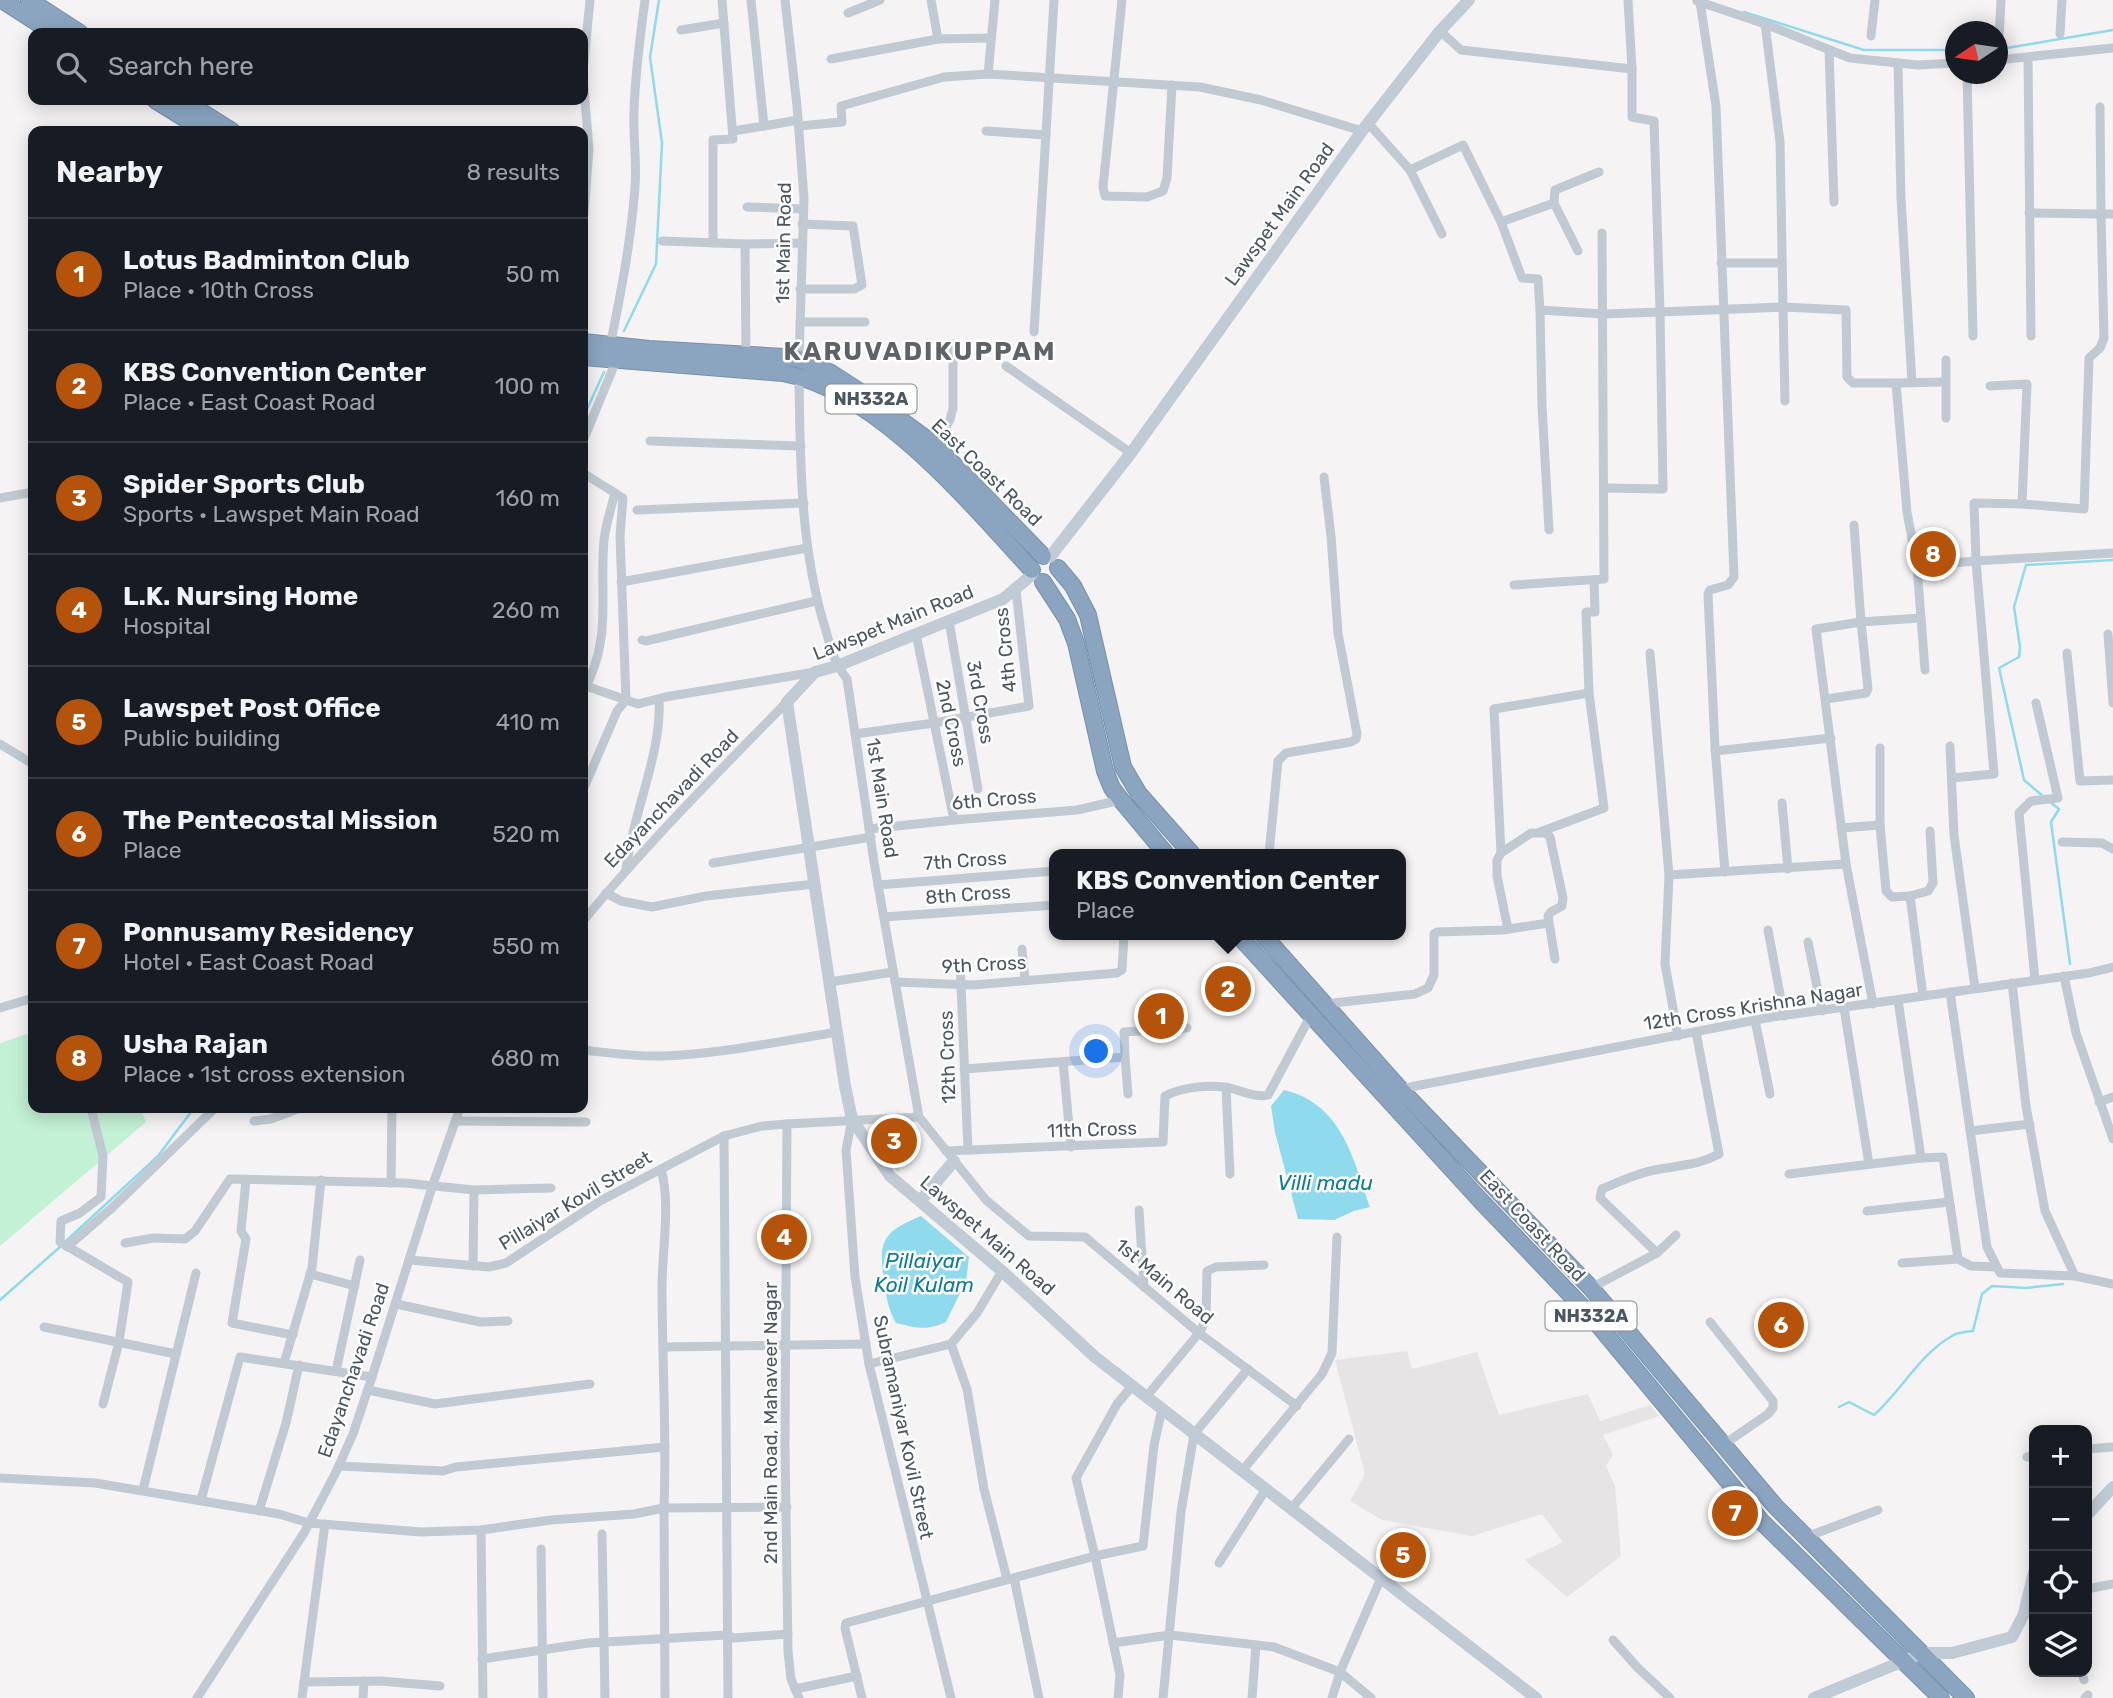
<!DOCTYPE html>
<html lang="en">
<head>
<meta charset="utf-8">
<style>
	body { margin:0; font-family:Rubik,sans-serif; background:#20242c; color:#f1f3f6 }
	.controls { position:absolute; right:21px; bottom:21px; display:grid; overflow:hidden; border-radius:14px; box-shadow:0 4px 18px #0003 }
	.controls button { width:63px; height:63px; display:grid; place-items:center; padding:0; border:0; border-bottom:2px solid #363941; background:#171b24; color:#f1f3f6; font:35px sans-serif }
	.compass { position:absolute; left:1945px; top:21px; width:63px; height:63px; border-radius:50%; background:#171b24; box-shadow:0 4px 18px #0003; rotate:257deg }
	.you { position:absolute; left:1097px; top:1052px; width:24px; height:24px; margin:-18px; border:5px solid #fff; border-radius:50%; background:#1a73e8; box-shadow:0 0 0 10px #1a73e833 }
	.badge { display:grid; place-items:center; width:46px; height:46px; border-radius:50%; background:#b45309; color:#fff; font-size:23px; font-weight:700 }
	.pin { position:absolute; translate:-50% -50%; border:4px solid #fff; box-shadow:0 2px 7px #0006 }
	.popup { position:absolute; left:1049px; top:849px; width:357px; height:91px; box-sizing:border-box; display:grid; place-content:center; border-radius:14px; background:#171b24; filter:drop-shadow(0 2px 5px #0005); font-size:23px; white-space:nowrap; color:#9ea1a6 }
	.popup b { font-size:26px; color:#f1f3f6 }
	.popup::after { content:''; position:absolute; left:50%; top:100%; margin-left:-14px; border:14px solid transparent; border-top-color:#171b24 }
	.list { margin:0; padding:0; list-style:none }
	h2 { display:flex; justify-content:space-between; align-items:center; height:91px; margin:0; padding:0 28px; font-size:30px }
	h2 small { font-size:23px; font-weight:400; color:#9ea1a6 }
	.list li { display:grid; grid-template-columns:46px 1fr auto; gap:21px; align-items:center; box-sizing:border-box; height:112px; padding:0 28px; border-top:2px solid #363941 }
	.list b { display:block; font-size:26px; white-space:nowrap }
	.list p { margin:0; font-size:23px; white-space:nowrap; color:#9ea1a6 }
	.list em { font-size:23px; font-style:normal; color:#9ea1a6 }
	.icon { flex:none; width:38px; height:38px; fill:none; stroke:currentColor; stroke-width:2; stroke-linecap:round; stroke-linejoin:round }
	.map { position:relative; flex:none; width:2113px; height:1698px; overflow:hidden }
	.search { position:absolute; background:#171b24; box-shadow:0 4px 18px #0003; left:28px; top:28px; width:560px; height:77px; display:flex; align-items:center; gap:18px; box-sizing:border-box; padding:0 24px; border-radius:14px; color:#9ea1a6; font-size:26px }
	.panel { position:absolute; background:#171b24; box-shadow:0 4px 18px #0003; left:28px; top:126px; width:560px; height:987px; border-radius:14px }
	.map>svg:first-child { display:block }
	.education { fill:#e6e4e5 }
	.green { fill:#c3f1d5 }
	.water { fill:#90daee }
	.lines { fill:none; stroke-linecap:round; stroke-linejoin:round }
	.stream { stroke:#90daee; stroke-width:2.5 }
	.highway-casing { stroke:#7690ad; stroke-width:18 }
	.street { stroke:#c1cad2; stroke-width:9 }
	.secondary { stroke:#c1cbd6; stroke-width:12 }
	.highway { stroke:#8ba5c1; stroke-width:16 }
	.labels { text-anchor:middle; stroke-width:5; stroke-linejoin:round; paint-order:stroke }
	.shield { fill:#fff; stroke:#808990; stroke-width:2 }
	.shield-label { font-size:18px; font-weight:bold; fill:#4a5661 }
	.street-label { font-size:19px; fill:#4a5661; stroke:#fff }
	.water-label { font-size:21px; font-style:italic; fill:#0c7c9b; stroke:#fff }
	.district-label { font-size:26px; font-weight:bold; letter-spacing:2px; fill:#5f6368; stroke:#fff }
</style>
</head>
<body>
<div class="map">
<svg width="2113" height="1698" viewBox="0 0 2113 1698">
	<rect width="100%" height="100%" fill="#f5f3f3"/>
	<!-- education -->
	<path class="education" d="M1407 1351 1412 1369 1477 1352 1499 1415 1588 1394 1600 1421 1650 1405 1659 1416 1603 1435 1613 1455 1606 1466 1615 1486 1621 1556 1567 1597 1525 1560 1563 1542 1542 1514 1472 1536 1382 1520 1350 1501 1365 1474 1335 1360Z"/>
	<!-- green -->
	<g class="green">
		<path d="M33 1032V1108H140L146 1122 0 1246V1043Z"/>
		<path d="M902 1118 909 1120 911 1137 896 1155 900 1169 898 1172 873 1142Z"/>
	</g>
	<!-- water -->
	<g class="water">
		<path d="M1284 1090C1342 1104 1353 1158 1370 1207L1354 1211 1334 1220 1298 1219 1275 1132 1271 1106Z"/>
		<path d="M921 1216 969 1257 966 1281 946 1322C926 1331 917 1328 896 1323 888 1309 886 1296 884 1280 878 1240 883 1232 921 1216Z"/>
	</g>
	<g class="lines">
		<!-- stream -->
		<g class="stream">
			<path d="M1744 12 1864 50H1955"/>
			<path d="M2001 49 2113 30"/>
			<path d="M624 331 656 264 662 143 650 57 659 0"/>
			<path d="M583 418 604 372"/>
			<path d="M2044 797 2024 780 1999 668 2019 657 2020 647 2014 607 2026 565 2113 560"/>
			<path d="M2049 801 2059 809 2051 822 2070 964"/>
			<path d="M65 1242 158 1156 194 1108"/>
			<path d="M0 1300 61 1246"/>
			<path d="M1839 1407 1849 1402 1874 1415C1901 1391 1920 1354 1952 1336 1958 1332 1966 1332 1973 1331L1982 1294 1992 1286 2026 1288 2063 1284"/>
		</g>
		<defs>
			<g id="highway">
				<path d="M2 0 53 33"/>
				<path d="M29 0 80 33"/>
				<path d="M155 100 205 131"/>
				<path d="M183 100 232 131"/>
				<path d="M583 342 649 349 784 357 799 359 831 373 876 402 935 445 1043 556"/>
				<path d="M583 357 783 373C878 391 969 502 1032 570"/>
				<path d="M1058 568 1073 586 1088 615 1123 767 1139 794 1192 854"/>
				<path d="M1043 582 1067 619 1076 643 1105 771 1112 788 1121 800 1166 854"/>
				<path d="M1238 935 1480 1200 1590 1315 1762 1522 1941 1698"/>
				<path d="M1263 935 1400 1089 1591 1288 1775 1506 1966 1698"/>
			</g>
		</defs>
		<!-- highway casing -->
		<use href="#highway" class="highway-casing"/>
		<!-- street -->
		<g class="street">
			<path d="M751 0 764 126 798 120"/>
			<path d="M785 0 797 106 804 198 799 361"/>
			<path d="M1122 0 1103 187 1105 196 1147 197 1163 191 1167 178 1172 85"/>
			<path d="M1628 0 1632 69V117L1654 121 1660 312 1783 307 1785 401"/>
			<path d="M1697 1 1765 24"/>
			<path d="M1700 2 1716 106 1734 577 1728 585 1710 590 1708 594 1715 747 1725 872"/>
			<path d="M848 13 880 0"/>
			<path d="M681 30 724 23"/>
			<path d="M1440 31 1461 50 1632 69"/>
			<path d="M2060 34 2062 0"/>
			<path d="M1871 36 1875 0"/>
			<path d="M938 39 991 38"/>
			<path d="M1829 50 1834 202"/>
			<path d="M2028 57 2031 336"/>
			<path d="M831 59 938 39 931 0"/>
			<path d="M1997 60 2113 48"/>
			<path d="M1998 60 2001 0"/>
			<path d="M1898 63 1901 198 1912 383"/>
			<path d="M583 72 590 0"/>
			<path d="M988 74 995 0"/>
			<path d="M1967 74 1973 336"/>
			<path d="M583 76 589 149 583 225"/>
			<path d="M2100 107 2101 214H2113"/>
			<path d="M1368 123 1410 170 1442 234"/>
			<path d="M799 126 842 122 841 106 944 77 988 74 1200 87 1261 100 1362 131"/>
			<path d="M733 131 764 126"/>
			<path d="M986 131 1046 135"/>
			<path d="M1410 170 1463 145 1501 222"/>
			<path d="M1554 203 1578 251"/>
			<path d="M747 207 803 209"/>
			<path d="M662 241 745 244"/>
			<path d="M713 243V140L733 139 722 0"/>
			<path d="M1721 263H1782"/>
			<path d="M800 289H854L862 285 853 226 802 224"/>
			<path d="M1540 310 1538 279 1522 278 1501 222 1554 203 1555 190 1599 172"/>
			<path d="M800 322H865"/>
			<path d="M1034 332 1054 0"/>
			<path d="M610 346C621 293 631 241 635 187 637 162 633 137 634 112 635 74 640 37 645 0"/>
			<path d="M746 354 745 244 801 243"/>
			<path d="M1946 360V418"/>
			<path d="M1006 366 1131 453"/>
			<path d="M799 375C800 460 800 549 826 631 831 649 835 664 847 679L874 862 919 1117 986 1200 1029 1236 1085 1237 1199 1333 1297 1406"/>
			<path d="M1945 382 1896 383 1907 512 1917 566 1976 561 1974 503 2022 504 2084 509 2089 358 2100 348 2104 338 2101 214 2029 213"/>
			<path d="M1896 383H1853L1847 377 1846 310 1783 307 1780 142 1765 24 1850 58 1918 65 1955 63"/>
			<path d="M1990 386 2027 384 2022 504"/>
			<path d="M583 441 616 361"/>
			<path d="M650 441 801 446"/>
			<path d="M935 445 950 420 953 408V344"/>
			<path d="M583 473 623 498 620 536 626 700 617 711 583 790"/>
			<path d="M0 498 33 492"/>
			<path d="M637 510 804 503"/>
			<path d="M1854 525 1861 622 1921 618"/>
			<path d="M1549 530 1542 406 1540 310 1603 314 1660 312 1663 489 1604 488"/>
			<path d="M1917 566 1925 670"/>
			<path d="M621 582 807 548"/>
			<path d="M1514 585 1604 579 1602 233"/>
			<path d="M949 621 978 789"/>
			<path d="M916 634 954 820"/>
			<path d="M2108 634 2113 703"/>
			<path d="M642 640 646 641 816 601"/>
			<path d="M1650 653 1669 875 1665 964 1678 1036"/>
			<path d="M2067 653 2080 781 2113 780"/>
			<path d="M583 685 638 704 665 697 815 672"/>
			<path d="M583 693C613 636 599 599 604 540 606 524 611 508 615 493"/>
			<path d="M1826 699 1866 693 1868 689 1861 622 1816 629 1846 864 1873 1004"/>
			<path d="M855 734 934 723 1029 706 1016 590"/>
			<path d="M0 744 33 764"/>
			<path d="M1950 746 1954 835 1975 988"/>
			<path d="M1880 748V825L1886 891 1892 897 1910 896 1923 996"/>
			<path d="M1715 751 1831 738"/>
			<path d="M1952 778 1994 774 1976 561 2113 553"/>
			<path d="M1782 803 1788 869"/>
			<path d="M1841 828 1880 825"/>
			<path d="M869 829 954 820 1077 810 1121 800"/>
			<path d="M1540 832 1604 808 1589 693 1586 612H1595L1594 580"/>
			<path d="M2062 842 2102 843 2113 849"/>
			<path d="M1501 853 1494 709 1589 693"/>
			<path d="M1269 854 1278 761 1286 753 1351 742 1356 739 1357 734 1338 633 1331 536 1324 477"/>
			<path d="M713 863 871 837"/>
			<path d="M626 870C632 814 662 755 659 699"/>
			<path d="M1669 875 1846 864"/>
			<path d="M878 885 1055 871"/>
			<path d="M606 893 621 901 652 907 706 896 815 884"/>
			<path d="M1910 896 1928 891 1933 883 1930 831"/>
			<path d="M884 917 1055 905"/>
			<path d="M583 921C647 844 717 773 787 702"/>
			<path d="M1508 929 1497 876V860L1501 853 1531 833H1546L1550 837 1563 898 1562 906 1551 912 1548 916 1555 959"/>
			<path d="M1768 930 1784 1016"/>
			<path d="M1808 942 1822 1011"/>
			<path d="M1022 949 1025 979"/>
			<path d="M960 962 968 1150"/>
			<path d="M2064 976 2076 1033 2113 1139"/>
			<path d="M2035 980 2019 813 2031 801 2058 798 2036 703"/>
			<path d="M830 982 893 972"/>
			<path d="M895 982 973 985 1117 973 1122 970 1124 935"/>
			<path d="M2012 983 2026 1106 2045 1211 2075 1276"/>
			<path d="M1950 992 1987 1247 2000 1273 2075 1276 2113 1284"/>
			<path d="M1898 1000 1921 1158"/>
			<path d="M1324 1004 1415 994 1428 988 1434 975V934L1437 932 1503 930 1548 923"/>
			<path d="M0 1008 33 998"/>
			<path d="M1844 1008 1869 1164"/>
			<path d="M1755 1020 1770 1094"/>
			<path d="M583 1050C609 1053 636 1057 663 1056 721 1054 780 1041 838 1032"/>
			<path d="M1125 1057 1128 1094"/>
			<path d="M1063 1062 1071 1147"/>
			<path d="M964 1069 1125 1057 1124 1032 1187 1028"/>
			<path d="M1226 1087 1230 1174"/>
			<path d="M1400 1089 1766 1018 2089 973 2113 967"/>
			<path d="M2099 1102 2113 1097"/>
			<path d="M91 1108 103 1156 101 1197 80 1213 61 1221 60 1242 128 1282 119 1342 103 1404"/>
			<path d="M852 1119 846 1150 855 1277 869 1364 951 1698"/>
			<path d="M254 1121 271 1119 300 1108"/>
			<path d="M455 1121 586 1122"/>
			<path d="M787 1124 785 1444 788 1651 791 1679 799 1698"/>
			<path d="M1970 1131 2030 1124"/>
			<path d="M724 1136 728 1698"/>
			<path d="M946 1151 1163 1142 1165 1096C1182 1087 1211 1084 1230 1088 1242 1091 1256 1098 1268 1095L1311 1015"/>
			<path d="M661 1169C671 1204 662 1251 662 1287 662 1361 667 1434 664 1508L787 1507"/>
			<path d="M1789 1174 1921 1158 1943 1157 1958 1259 1971 1266 1997 1267"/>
			<path d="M246 1180 241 1231 246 1239 232 1323 293 1335"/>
			<path d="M391 1183 392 1108"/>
			<path d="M1139 1210 1144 1287"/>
			<path d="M1867 1211 1949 1202"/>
			<path d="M125 1243 153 1238 185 1239 195 1231 230 1179 405 1183 474 1190 551 1188"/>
			<path d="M67 1247 113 1207 215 1108"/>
			<path d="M1657 1253 1600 1198 1602 1189C1619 1182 1637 1173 1655 1170 1679 1165 1697 1166 1719 1154L1696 1032"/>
			<path d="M409 1260 489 1267 506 1263 600 1201 724 1136 762 1126 787 1124 919 1117"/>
			<path d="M1902 1263 1958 1259"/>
			<path d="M473 1266 474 1190"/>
			<path d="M310 1274 355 1286"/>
			<path d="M1591 1288 1657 1253 1676 1235"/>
			<path d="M396 1304 480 1322 508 1321"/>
			<path d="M1710 1322 1773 1401V1408L1768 1414 1723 1445"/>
			<path d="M44 1327 176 1354"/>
			<path d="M951 1344 967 1389 984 1489 1007 1579"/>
			<path d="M664 1347 866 1344"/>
			<path d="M284 1363 312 1268 321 1180"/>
			<path d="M869 1364 951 1344 977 1313 1002 1271"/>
			<path d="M336 1371 360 1260"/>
			<path d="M368 1390 435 1404 590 1384"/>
			<path d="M1146 1397 1199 1333 1206 1320 1207 1271 1216 1267 1264 1265"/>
			<path d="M2087 1449 2113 1447"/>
			<path d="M2027 1457 2034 1456"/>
			<path d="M339 1466 443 1471 456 1467 665 1447"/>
			<path d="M1242 1471 1322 1374 1332 1353 1337 1237"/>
			<path d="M0 1478 95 1483 279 1514 309 1523 421 1532 481 1530 551 1520 634 1514 664 1508 665 1698"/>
			<path d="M143 1490 196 1273"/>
			<path d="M201 1500 240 1357 372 1377"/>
			<path d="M1291 1509 1349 1439"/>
			<path d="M259 1511 286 1423 299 1365"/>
			<path d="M481 1530 483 1698"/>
			<path d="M602 1534 605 1698"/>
			<path d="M1807 1540 1814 1534 1878 1510"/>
			<path d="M541 1549 543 1698"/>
			<path d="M1219 1563 1266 1489"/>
			<path d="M1014 1578 1039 1698"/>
			<path d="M2087 1589 2113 1584"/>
			<path d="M1613 1640 1637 1667 1670 1698"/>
			<path d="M1113 1643 1170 1635 1274 1647 1340 1672 1371 1698"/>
			<path d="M482 1659 588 1643 726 1635 734 1638 788 1634"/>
			<path d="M2082 1672 2084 1680"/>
			<path d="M304 1682 325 1524"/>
			<path d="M795 1689 857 1676"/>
			<path d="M197 1698 304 1533 335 1474 353 1434 372 1377 433 1184 460 1108"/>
			<path d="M302 1698 304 1682 380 1681 440 1686"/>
			<path d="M363 1698 364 1681"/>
			<path d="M862 1698 845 1628 846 1623 1095 1556 1076 1478 1117 1404 1132 1386"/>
			<path d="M1118 1698 1120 1675 1095 1556 1143 1546 1154 1445 1162 1409"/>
			<path d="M1163 1698 1181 1512 1194 1434 1248 1369"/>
			<path d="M1252 1698 1256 1645"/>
			<path d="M1332 1698 1340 1672 1381 1578"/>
			<path d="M2085 1698 2088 1695"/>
		</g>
		<!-- secondary -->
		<g class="secondary">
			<path d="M1050 557 1131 453 1362 131 1440 31 1469 0"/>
			<path d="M1033 574 1003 599 837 666 815 672 787 702 845 1086 852 1119 890 1176 1002 1271 1095 1357 1536 1698"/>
			<path d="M920 1201 954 1161"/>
			<path d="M2087 1515 2113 1487"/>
			<path d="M1814 1698 1923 1653H1952L2012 1637 2024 1614 2034 1572"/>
		</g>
		<!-- highway -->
		<use href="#highway" class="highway"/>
	</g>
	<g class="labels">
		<!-- shield labels -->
		<g class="shield">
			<rect x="825.5" y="384.5" width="91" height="29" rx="5"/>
			<rect x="1545.5" y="1301.5" width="91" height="29" rx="5"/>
		</g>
		<g class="shield-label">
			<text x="871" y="405">NH332A</text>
			<text x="1591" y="1322">NH332A</text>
		</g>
		<!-- street labels -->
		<g class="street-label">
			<text transform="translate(1279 214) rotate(-54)" y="7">Lawspet Main Road</text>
			<text transform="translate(783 243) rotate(-89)" y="7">1st Main Road</text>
			<text transform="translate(987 472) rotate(44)" y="7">East Coast Road</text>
			<text transform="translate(893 622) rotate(-22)" y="7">Lawspet Main Road</text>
			<text transform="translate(1005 650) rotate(-96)" y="7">4th Cross</text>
			<text transform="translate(981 702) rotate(80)" y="7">3rd Cross</text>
			<text transform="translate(952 723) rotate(78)" y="7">2nd Cross</text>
			<text transform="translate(671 798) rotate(-46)" y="7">Edayanchavadi Road</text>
			<text transform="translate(883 798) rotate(81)" y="7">1st Main Road</text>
			<text transform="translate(994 799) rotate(-5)" y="7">6th Cross</text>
			<text transform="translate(965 860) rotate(-4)" y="7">7th Cross</text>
			<text transform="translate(968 894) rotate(-4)" y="7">8th Cross</text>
			<text transform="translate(984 964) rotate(-3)" y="7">9th Cross</text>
			<text transform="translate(1753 1006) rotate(-9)" y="7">12th Cross Krishna Nagar</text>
			<text transform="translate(947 1057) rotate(-92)" y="7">12th Cross</text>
			<text transform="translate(1092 1129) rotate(-2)" y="7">11th Cross</text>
			<text transform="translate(575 1200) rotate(-31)" y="7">Pillaiyar Kovil Street</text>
			<text transform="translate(1533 1225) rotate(47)" y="7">East Coast Road</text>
			<text transform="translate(988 1235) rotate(41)" y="7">Lawspet Main Road</text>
			<text transform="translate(1165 1281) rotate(40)" y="7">1st Main Road</text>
			<text transform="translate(353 1370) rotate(-71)" y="7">Edayanchavadi Road</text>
			<text transform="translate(770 1423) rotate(-90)" y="7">2nd Main Road, Mahaveer Nagar</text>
			<text transform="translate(904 1427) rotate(78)" y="7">Subramaniyar Kovil Street</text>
		</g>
		<!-- water labels -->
		<g class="water-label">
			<text x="1325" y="1190">Villi madu</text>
			<text x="924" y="1268">Pillaiyar<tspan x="924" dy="24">Koil Kulam</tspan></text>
		</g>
		<!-- district labels -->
		<g class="district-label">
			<text x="920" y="360">KARUVADIKUPPAM</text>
		</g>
	</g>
</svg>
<div class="controls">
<button>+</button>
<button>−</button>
<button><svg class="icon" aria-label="locate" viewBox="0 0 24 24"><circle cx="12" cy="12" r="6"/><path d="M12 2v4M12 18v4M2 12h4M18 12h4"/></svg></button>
<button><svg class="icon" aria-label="layers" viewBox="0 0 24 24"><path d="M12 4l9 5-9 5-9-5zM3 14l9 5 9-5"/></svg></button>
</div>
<svg class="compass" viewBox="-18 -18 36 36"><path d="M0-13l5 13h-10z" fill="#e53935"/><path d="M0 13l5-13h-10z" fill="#9ea1a6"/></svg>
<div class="you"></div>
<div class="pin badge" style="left:1161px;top:1016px">1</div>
<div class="pin badge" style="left:1228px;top:989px">2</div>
<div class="popup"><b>KBS Convention Center</b>Place</div>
<div class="pin badge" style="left:894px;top:1141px">3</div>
<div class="pin badge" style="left:784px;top:1237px">4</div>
<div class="pin badge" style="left:1403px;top:1555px">5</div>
<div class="pin badge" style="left:1781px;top:1325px">6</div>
<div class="pin badge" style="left:1735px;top:1513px">7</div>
<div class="pin badge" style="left:1933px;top:554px">8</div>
<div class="search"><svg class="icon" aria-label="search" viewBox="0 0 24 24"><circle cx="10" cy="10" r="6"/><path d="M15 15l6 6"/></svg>Search here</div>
<section class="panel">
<h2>Nearby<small>8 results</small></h2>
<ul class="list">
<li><span class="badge">1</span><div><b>Lotus Badminton Club</b><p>Place · 10th Cross</p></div><em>50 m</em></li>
<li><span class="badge">2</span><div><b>KBS Convention Center</b><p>Place · East Coast Road</p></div><em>100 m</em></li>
<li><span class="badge">3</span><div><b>Spider Sports Club</b><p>Sports · Lawspet Main Road</p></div><em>160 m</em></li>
<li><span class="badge">4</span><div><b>L.K. Nursing Home</b><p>Hospital</p></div><em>260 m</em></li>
<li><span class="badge">5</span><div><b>Lawspet Post Office</b><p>Public building</p></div><em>410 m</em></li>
<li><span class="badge">6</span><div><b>The Pentecostal Mission</b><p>Place</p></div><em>520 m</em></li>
<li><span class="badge">7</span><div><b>Ponnusamy Residency</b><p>Hotel · East Coast Road</p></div><em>550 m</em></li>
<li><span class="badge">8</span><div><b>Usha Rajan</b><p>Place · 1st cross extension</p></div><em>680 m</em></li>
</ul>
</section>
</div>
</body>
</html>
